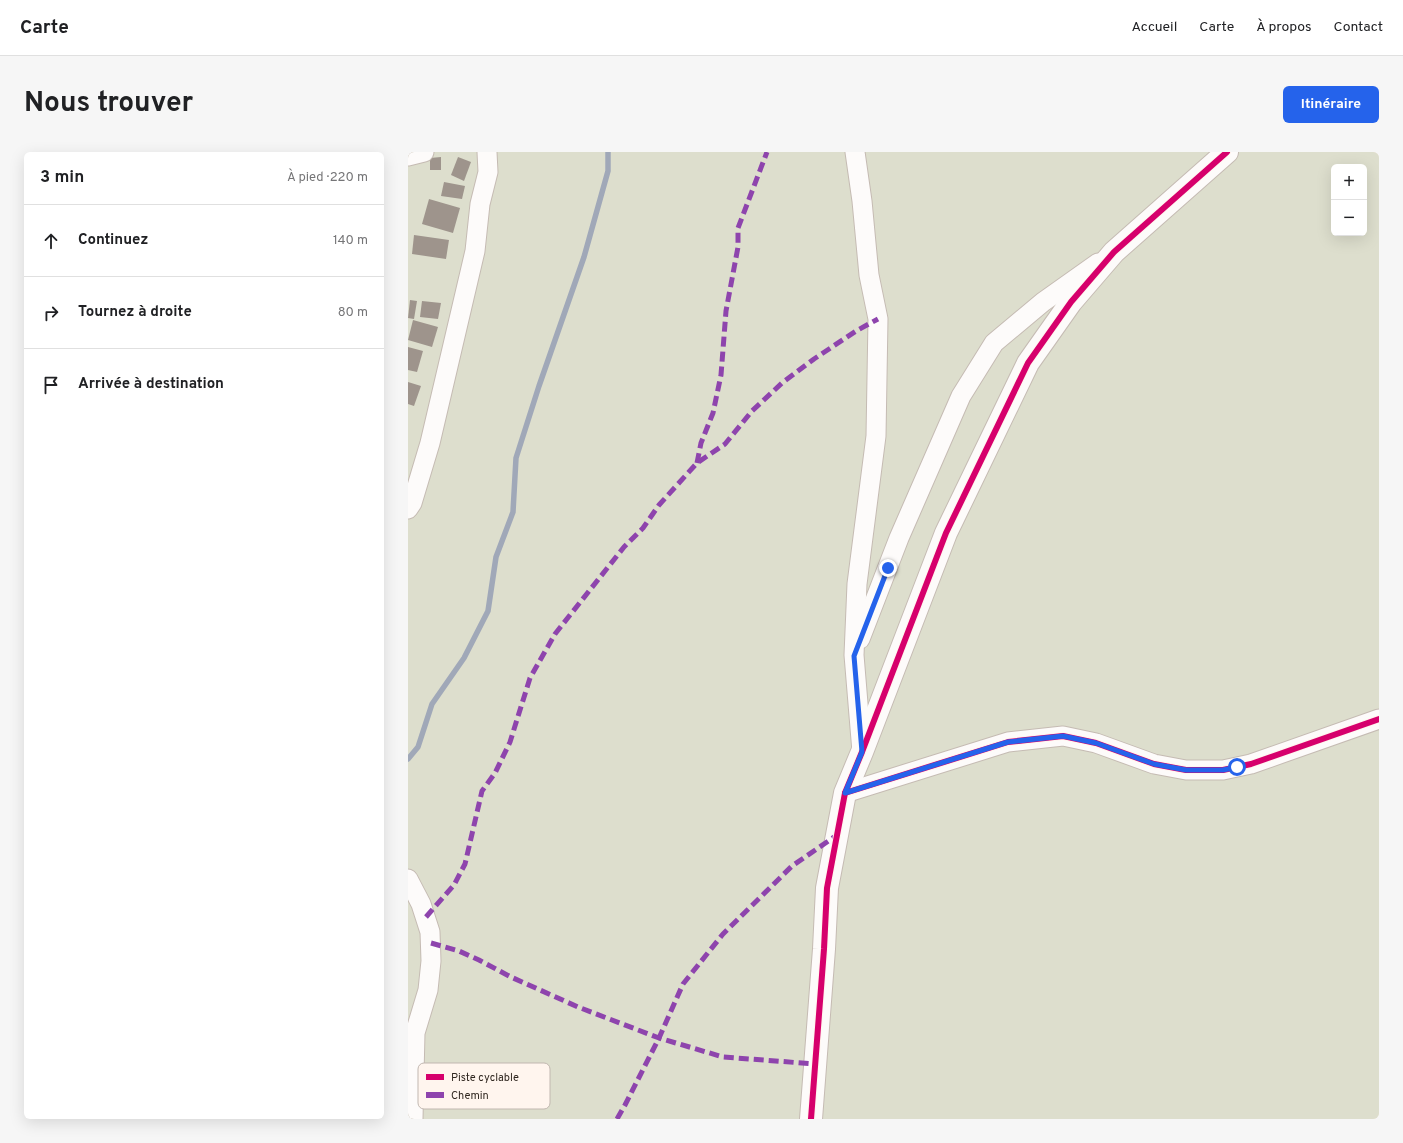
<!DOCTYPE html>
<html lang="fr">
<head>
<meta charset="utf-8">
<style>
	body { margin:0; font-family:Overpass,sans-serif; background:#f6f6f6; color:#202124 }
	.controls { position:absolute; right:12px; top:12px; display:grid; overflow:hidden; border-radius:6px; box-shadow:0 4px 16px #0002 }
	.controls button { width:36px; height:36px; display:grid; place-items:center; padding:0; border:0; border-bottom:1px solid #e0e0e0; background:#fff; color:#202124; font:20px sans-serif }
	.stop { position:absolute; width:12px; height:12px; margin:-9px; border:3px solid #2563eb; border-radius:50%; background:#fff }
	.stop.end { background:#2563eb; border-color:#fff; box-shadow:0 1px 4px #0008 }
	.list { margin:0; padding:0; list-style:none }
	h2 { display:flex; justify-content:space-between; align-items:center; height:52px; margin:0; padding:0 16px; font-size:17px }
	h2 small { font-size:13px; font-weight:400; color:#757577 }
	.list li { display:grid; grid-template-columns:26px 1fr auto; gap:12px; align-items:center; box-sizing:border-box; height:72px; padding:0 16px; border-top:1px solid #e0e0e0 }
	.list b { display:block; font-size:15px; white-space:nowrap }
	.list em { font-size:13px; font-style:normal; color:#757577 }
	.icon { flex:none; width:22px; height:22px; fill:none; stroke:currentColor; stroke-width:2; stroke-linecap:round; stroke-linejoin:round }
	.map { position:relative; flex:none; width:971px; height:967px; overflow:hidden; border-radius:6px }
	header { display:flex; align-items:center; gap:24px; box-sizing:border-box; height:56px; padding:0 20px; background:#fff; border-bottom:1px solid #e0e0e0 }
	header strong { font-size:19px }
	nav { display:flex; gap:22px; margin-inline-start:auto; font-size:14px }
	.intro { display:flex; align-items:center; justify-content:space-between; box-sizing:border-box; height:96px; padding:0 24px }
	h1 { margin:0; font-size:28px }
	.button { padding:10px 18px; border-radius:6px; background:#2563eb; color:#fff; font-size:14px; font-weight:700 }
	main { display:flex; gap:24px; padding:0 24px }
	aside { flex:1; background:#fff; border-radius:6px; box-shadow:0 4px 16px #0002 }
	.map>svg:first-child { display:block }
	.green { fill:#dddecd; fill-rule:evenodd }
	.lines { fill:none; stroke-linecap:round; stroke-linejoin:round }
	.stream { stroke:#a0a8b8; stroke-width:5.5 }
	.building { fill:#9e948c }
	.minor-casing { stroke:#c5bbb3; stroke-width:21 }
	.tertiary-casing { stroke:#c5bbb3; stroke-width:24 }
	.minor { stroke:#fdfbfa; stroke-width:19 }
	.tertiary { stroke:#fdfbfa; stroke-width:22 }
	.quiet { stroke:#8e44ad; stroke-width:5; stroke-dasharray:10 5; stroke-linecap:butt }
	.cycleway-casing { stroke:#fff5ee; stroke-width:8 }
	.cycleway { stroke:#d6006c; stroke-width:6 }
	.route { stroke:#2563eb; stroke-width:5 }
	.key { fill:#fff5ee; stroke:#c1b7b0; stroke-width:1 }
	.key-label { font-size:11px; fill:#302720 }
</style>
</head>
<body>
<header>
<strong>Carte</strong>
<nav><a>Accueil</a><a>Carte</a><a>À propos</a><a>Contact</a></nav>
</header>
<div class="intro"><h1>Nous trouver</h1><a class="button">Itinéraire</a></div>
<main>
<aside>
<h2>3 min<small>À pied · 220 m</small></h2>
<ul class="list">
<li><svg class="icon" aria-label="ahead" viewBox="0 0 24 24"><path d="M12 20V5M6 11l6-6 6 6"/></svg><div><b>Continuez</b></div><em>140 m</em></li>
<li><svg class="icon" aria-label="right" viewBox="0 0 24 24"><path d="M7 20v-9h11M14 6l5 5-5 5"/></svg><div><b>Tournez à droite</b></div><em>80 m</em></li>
<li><svg class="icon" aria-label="arrive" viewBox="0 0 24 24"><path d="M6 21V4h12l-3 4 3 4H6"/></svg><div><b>Arrivée à destination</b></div></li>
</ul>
</aside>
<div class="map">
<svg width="971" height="967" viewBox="0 0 971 967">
	<rect width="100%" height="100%" fill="#f3e6dc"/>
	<!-- green -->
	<path class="green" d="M0 0H971V967H0ZM926 15H956V81H926Z"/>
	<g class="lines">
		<!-- stream -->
		<path class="stream" d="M0 607 10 595 24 552 56 506 80 459 88 405 105 360 108 306 131 234 176 105 200 19V0"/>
	</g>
	<!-- building -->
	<g class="building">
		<path d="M33 5V18H22V6Z"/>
		<path d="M50 5 63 10 56 29 43 23Z"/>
		<path d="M36 30 57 34 54 47 33 44Z"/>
		<path d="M21 47 52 56 45 81 14 72Z"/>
		<path d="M6 83 41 88 38 107 4 102Z"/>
		<path d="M2 148 9 149 6 167 0 166Z"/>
		<path d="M14 149 33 151 30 167 12 165Z"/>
		<path d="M5 168 30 175 24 195 0 188Z"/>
		<path d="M0 195 15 199 9 220 0 218Z"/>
		<path d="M0 230 13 234 6 254 0 252Z"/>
	</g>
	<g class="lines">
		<defs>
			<g id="minor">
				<path d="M447 0 454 49 461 123 470 167 468 284 449 432 446 503 454 600"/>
				<path d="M0 4 16 0"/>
				<path d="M0 357 4 351 22 291 67 99 72 52 80 20 79 0"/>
				<path d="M452 487 491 386 553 244 586 191 635 150 690 111"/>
				<path d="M437 641 600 590 655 584 688 591 746 612 778 618H815L843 612 971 567"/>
				<path d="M0 727 13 752 22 780 23 809 20 838 7 881 5 967"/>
			</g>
			<path id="tertiary" d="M403 967 416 797 419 736 437 641 454 600 538 381 620 211 663 150 706 100 819 0"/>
		</defs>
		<!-- minor casing -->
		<use href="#minor" class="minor-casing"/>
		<!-- tertiary casing -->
		<use href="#tertiary" class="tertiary-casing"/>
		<!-- minor -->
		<use href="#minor" class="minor"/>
		<!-- tertiary -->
		<use href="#tertiary" class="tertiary"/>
		<!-- quiet -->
		<g class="quiet">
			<path d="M289 311 293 291 305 261 313 223 318 159 330 95V76L359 0"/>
			<path d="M18 765 46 733 57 712 74 639 87 621 102 590 122 526 147 482 216 395 235 376 251 353 289 311 317 292 344 259 374 231 406 207 448 179 470 167"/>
			<path d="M23 791 51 799 71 808 103 825 170 855 251 886 315 905 407 912"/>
			<path d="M209 967 217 953 251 886 275 832 315 782 384 714 429 683"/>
		</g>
		<defs>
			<g id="cycleway">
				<path d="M437 641 600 590 655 584 688 591 746 612 778 618H815L843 612 971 567"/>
				<path d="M403 967 416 797 419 736 437 641 454 600 538 381 620 211 663 150 706 100 819 0"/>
			</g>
		</defs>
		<!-- cycleway casing -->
		<use href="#cycleway" class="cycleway-casing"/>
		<!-- cycleway -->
		<use href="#cycleway" class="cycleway"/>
	</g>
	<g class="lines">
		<!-- route -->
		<path class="route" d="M480 416 446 504 454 600 437 641 600 590 655 584 688 591 746 612 778 618H815L829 615"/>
	</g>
	<!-- legend -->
	<rect x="10" y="911" width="132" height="46" rx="6" class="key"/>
	<rect x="18" y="922" width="18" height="6" fill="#d6006c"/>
	<rect x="18" y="940" width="18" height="6" fill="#8e44ad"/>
	<g class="key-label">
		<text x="43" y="929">Piste cyclable</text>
		<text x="43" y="947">Chemin</text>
	</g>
</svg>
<div class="controls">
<button>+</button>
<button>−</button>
</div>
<div class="stop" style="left:829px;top:615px"></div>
<div class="stop end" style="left:480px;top:416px"></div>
</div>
</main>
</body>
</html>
